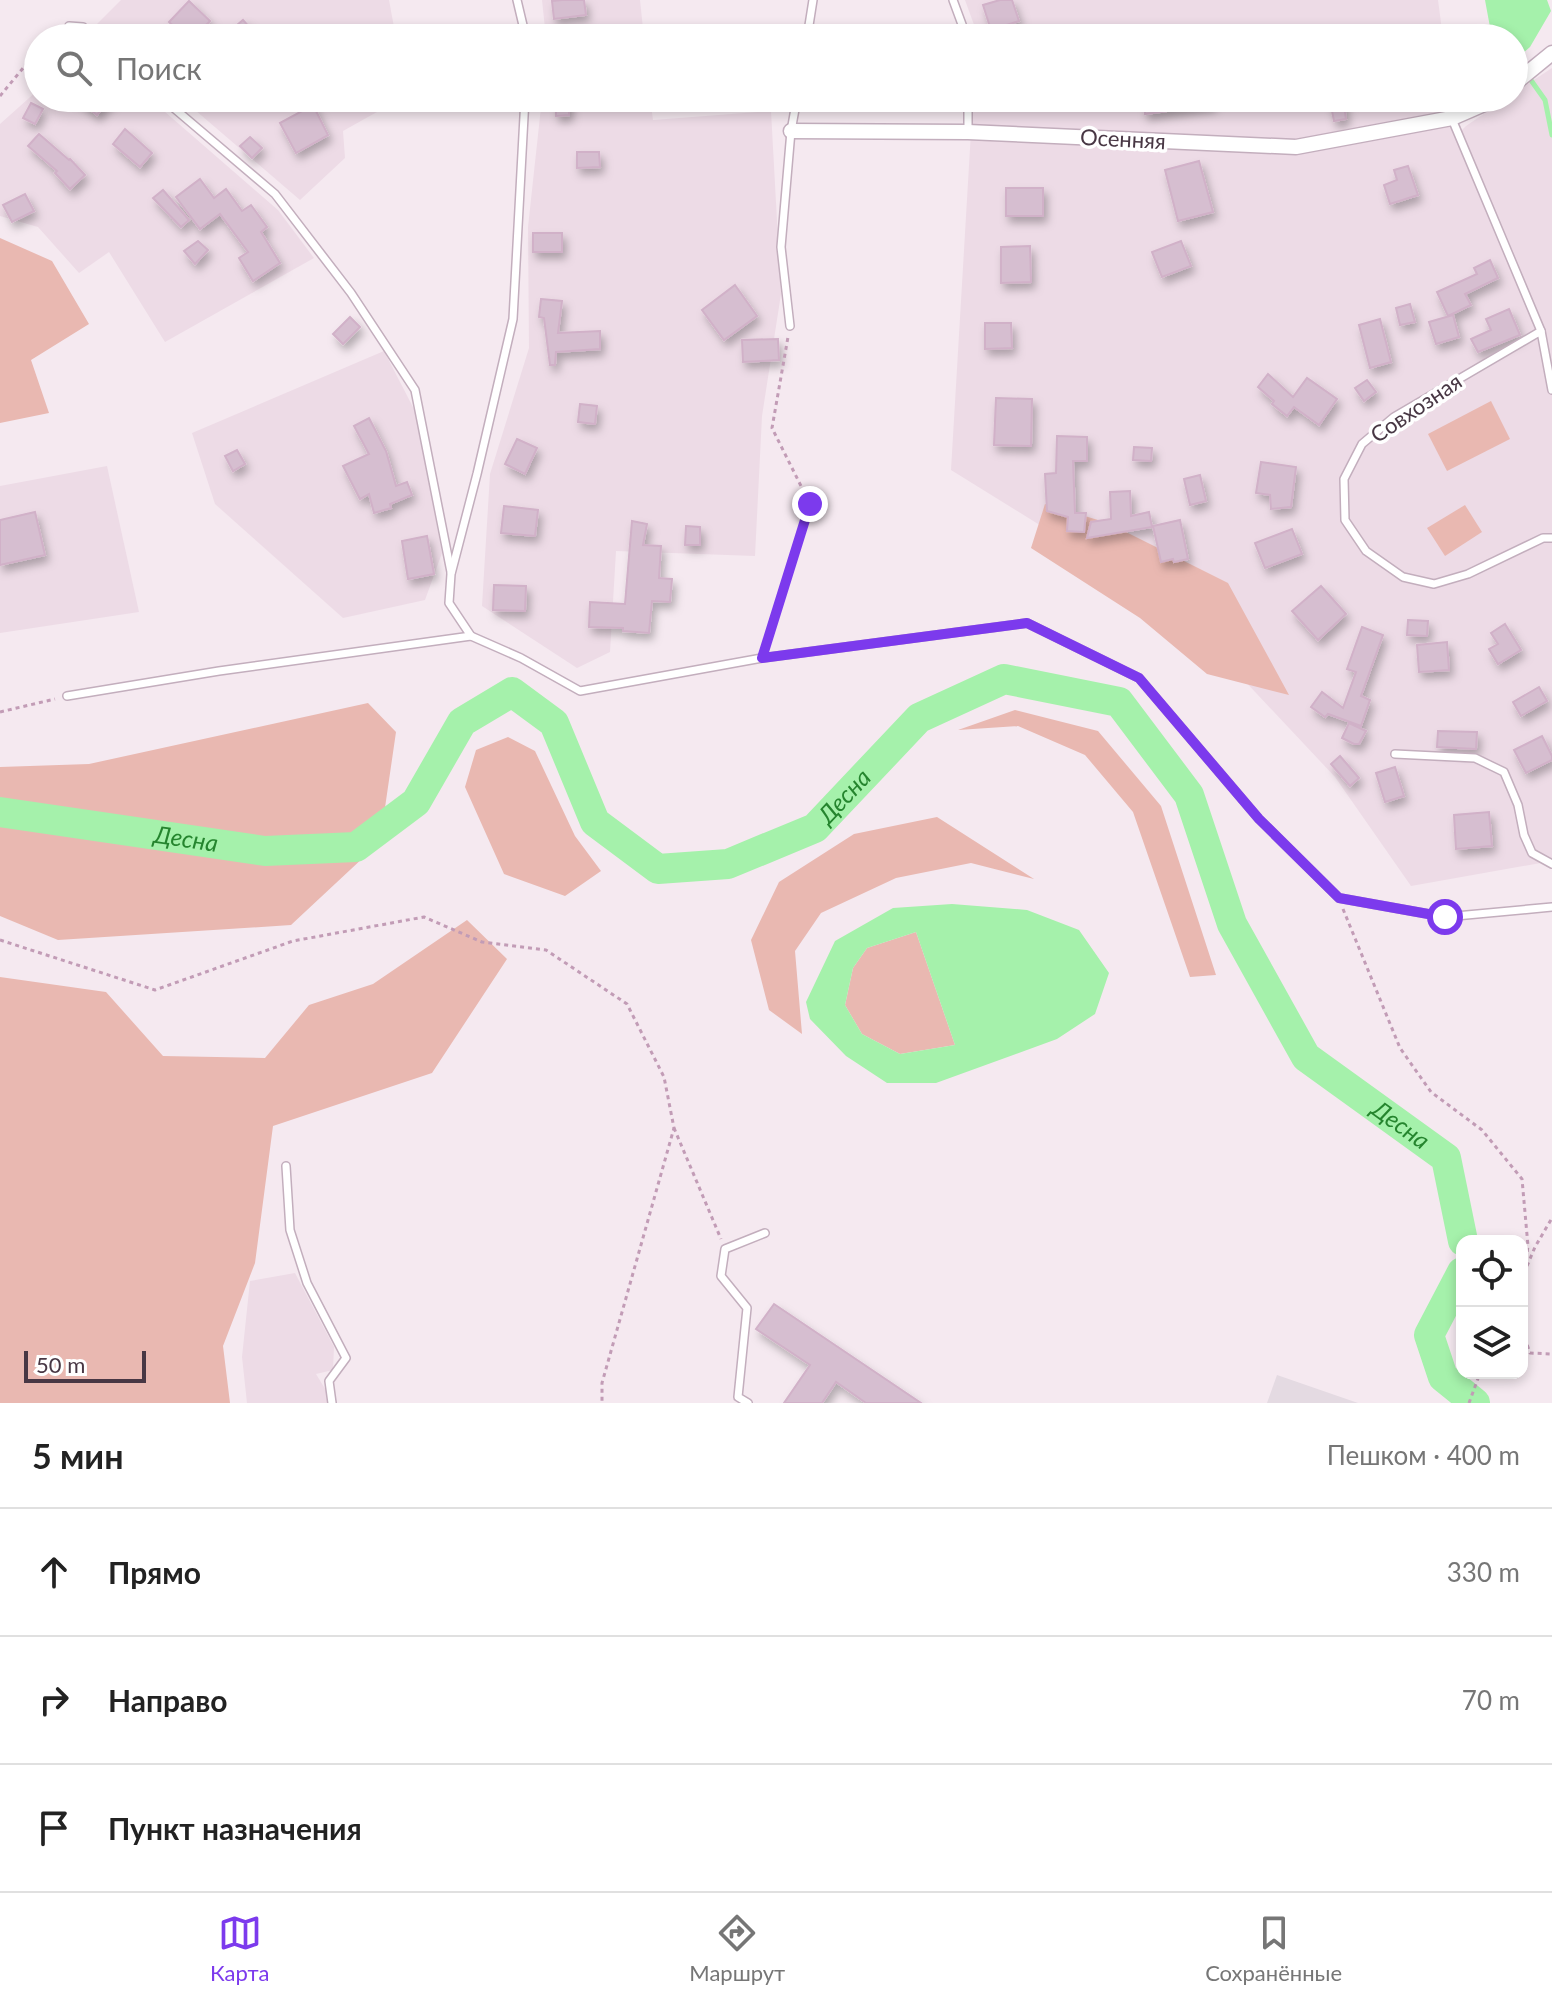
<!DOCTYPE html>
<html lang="ru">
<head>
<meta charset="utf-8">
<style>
	body { margin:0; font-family:Lato,sans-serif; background:#f6f6f6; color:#222 }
	.controls { position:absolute; right:24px; bottom:24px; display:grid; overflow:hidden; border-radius:16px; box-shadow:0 4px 12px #0003 }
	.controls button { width:72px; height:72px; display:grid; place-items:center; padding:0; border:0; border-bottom:2px solid #e0e0e0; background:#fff; color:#222; font:40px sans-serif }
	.scale { position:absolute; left:24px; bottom:20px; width:122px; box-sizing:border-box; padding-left:8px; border:4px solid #483744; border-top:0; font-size:22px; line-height:28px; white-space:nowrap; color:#483744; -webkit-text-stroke:6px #fff; paint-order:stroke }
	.stop { position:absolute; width:24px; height:24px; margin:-18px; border:6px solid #7c3aed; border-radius:50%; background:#fff }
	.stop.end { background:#7c3aed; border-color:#fff; box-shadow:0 2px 8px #0008 }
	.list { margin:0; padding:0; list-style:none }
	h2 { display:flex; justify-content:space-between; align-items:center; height:104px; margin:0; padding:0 32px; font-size:34px }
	h2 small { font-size:26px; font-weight:400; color:#767676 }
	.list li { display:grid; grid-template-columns:52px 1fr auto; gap:24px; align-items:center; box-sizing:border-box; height:128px; padding:0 32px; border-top:2px solid #e0e0e0 }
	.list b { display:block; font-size:30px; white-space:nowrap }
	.list em { font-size:26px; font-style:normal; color:#767676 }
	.icon { flex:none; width:44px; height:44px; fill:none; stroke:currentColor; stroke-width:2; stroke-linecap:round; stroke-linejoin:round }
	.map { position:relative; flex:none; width:1552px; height:1403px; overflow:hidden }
	.search { position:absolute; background:#fff; box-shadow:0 4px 12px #0003; left:24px; right:24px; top:24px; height:88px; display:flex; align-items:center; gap:20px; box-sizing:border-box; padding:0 28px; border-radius:44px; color:#767676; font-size:30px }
	.sheet { height:488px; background:#fff }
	nav { display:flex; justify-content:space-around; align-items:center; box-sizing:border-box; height:112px; border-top:2px solid #e0e0e0; background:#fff; font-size:22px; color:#767676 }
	nav a { display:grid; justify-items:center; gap:4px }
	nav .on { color:#7c3aed }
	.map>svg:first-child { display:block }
	.residential { fill:#eddbe6 }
	.industrial { fill:#e4dae2 }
	.green { fill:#e9b8b1 }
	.water { fill:#a5f1ab; fill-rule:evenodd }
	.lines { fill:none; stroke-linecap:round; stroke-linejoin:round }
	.stream { stroke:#a5f1ab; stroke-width:5 }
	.river { stroke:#a5f1ab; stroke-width:30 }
	.building { fill:#d6bed0; stroke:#d1b1c8; stroke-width:2; filter:url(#shadow) }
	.lane-casing { stroke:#c3aebd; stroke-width:10 }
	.street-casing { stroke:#c3aebd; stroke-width:17 }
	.path { stroke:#c29cb6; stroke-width:3; stroke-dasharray:4 4; stroke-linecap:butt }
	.lane { stroke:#fff; stroke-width:7 }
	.street { stroke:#fff; stroke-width:14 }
	.route { stroke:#7c3aed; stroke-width:10 }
	.labels { text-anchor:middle; stroke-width:7; stroke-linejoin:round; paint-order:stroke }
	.street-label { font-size:22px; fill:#483744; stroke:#fff }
	.water-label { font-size:24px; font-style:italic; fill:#25852e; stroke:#fff }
</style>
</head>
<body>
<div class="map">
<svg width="1552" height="1403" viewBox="0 0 1552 1403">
	<defs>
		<filter id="shadow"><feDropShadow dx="3.5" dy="6" stdDeviation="4" flood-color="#0004"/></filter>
	</defs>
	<rect width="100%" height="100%" fill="#f5e9f0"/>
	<!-- residential -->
	<g class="residential">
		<path d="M121 0H389L396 38H107L94 27Z"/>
		<path d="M542 0H640L644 38H546Z"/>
		<path d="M965 0H1438L1443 38H977V33Z"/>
		<path d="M1552 68V861L1411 886 1335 777 1180 612 951 470 973 98H1452L1458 134 1466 126 1507 98H1514V93Z"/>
		<path d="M38 90V98H149L278 210 314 258 165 342 109 252 79 273 38 227 0 216V124Z"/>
		<path d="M181 98H402L343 131 345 158 300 200Z"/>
		<path d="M542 98H650L653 120 771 111 781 294 762 416 755 556 616 551 610 652 577 668 482 606 490 474 529 348 528 227Z"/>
		<path d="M384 351 415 411 442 553 425 600 343 618 215 504 192 433Z"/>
		<path d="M107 466 139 612 0 633V486Z"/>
		<path d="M295 1273 334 1347 333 1370 316 1374 330 1397V1403H247L242 1357 250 1281Z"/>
	</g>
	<!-- industrial -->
	<path class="industrial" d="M1277 1375 1358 1403H1267Z"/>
	<!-- green -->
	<g class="green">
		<path d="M0 238 52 261 89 324 31 360 49 413 0 423Z"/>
		<path d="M1491 401 1510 439 1447 471 1428 434Z"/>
		<path d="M1045 504 1108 523 1228 583 1289 695 1207 674 1140 618 1031 548Z"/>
		<path d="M1465 505 1482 532 1445 556 1427 528Z"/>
		<path d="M368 703 396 732 380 842 291 925 58 940 0 916V767L89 764Z"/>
		<path d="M1015 710 1098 731 1161 806 1216 975 1190 977 1133 812 1085 755 1018 726 958 730Z"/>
		<path d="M508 737 535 751 575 836 601 871 565 896 504 874 465 787 476 750Z"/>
		<path d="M937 817 1034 879 971 863 896 878 821 913 795 951 802 1034 769 1010 751 940 779 882 854 834Z"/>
		<path d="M467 920 507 959 432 1073 273 1126 255 1263 223 1346 230 1403H0V977L106 992 163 1056 265 1058 309 1005 373 984Z"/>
		<path d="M916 932 955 1045 900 1054 862 1034 845 1005 853 968 867 948Z"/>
	</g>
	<!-- water -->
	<g class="water">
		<path d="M1485 0H1547L1551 11 1530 47 1514 61V38H1492Z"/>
		<path d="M952 904 1027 910 1079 930 1109 973 1095 1014 1057 1039 936 1083H887L846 1056 810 1019 806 1002 835 941 893 908ZM916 932 955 1045 900 1054 862 1034 845 1005 853 968 867 948Z"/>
	</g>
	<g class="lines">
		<!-- stream -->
		<path class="stream" d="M1516 59 1545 100 1552 135"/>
		<!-- river -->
		<g class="river">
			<path id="s1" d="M0 812 265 851 356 847 416 802 462 722 512 692 554 723 595 822 658 869 728 864 815 828 919 718 1004 679 1119 702 1189 795 1232 924 1306 1057 1446 1158 1463 1241"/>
			<path d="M1462 1272 1429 1335 1443 1377 1475 1403"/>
		</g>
	</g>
	<!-- building -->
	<g class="building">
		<path d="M562 0H584L586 15 554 19 552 1Z"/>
		<path d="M1000 0H1012L1019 21 991 30 983 5Z"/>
		<path d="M189 1 210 21 194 38H186L169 22Z"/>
		<path d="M243 20 259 38H222Z"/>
		<path d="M76 98H111L97 115Z"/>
		<path d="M556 98H569V115L556 116Z"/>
		<path d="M1162 98H1212V105L1145 114 1144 100Z"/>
		<path d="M1343 99 1346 119 1334 121 1330 101Z"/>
		<path d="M31 103 43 109 35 124 23 118Z"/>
		<path d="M313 105 328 135 296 153 280 123Z"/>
		<path d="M125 129 152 153 140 167 113 144Z"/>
		<path d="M39 134 69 160 70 159 85 175 70 189 55 173 57 171 28 146Z"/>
		<path d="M250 137 262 148 252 158 240 146Z"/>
		<path d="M577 152H599L600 167 577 168Z"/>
		<path d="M1199 161 1213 212 1178 221 1165 170Z"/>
		<path d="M1408 166 1418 195 1390 204 1384 185 1397 180 1394 170Z"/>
		<path d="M200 179 214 198 226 189 242 211 251 205 267 227 261 232 280 263 253 281 239 258 248 252 220 214 200 229 176 197Z"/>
		<rect x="1006" y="188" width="37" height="28"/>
		<path d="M163 190 189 220 181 227 153 198Z"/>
		<path d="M25 194 34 211 12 222 3 205Z"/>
		<rect x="533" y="233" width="29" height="19"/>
		<path d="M198 241 208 250 195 264 184 251Z"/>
		<path d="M1181 241 1191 266 1162 277 1152 252Z"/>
		<path d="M1030 246 1031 282 1001 283V247Z"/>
		<path d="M1490 260 1498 278 1465 294 1471 305 1448 316 1437 292 1477 274 1474 268Z"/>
		<path d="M735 285 757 316 724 340 702 310Z"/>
		<path d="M541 299 562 301 558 333 600 331V349L556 352 555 365H550L544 318 539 317Z"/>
		<path d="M1410 304 1415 322 1400 325 1396 308Z"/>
		<path d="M1509 309 1520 335 1478 352 1471 339 1491 330 1486 319Z"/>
		<path d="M1453 315 1459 337 1436 344 1429 322Z"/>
		<path d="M350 317 360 327 343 344 333 334Z"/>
		<path d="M1380 319 1391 362 1370 368 1359 325Z"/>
		<path d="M985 323H1011L1012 348 985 349Z"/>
		<path d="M778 339 779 360 743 362 742 340Z"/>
		<path d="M1268 374 1293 397 1307 378 1337 399 1319 425 1294 407 1287 416 1272 404 1274 401 1258 387Z"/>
		<path d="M1367 380 1376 392 1364 401 1355 388Z"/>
		<path d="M996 398 1032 399 1031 446 994 445Z"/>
		<path d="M580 404 597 406 595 424 578 422Z"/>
		<path d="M369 418 386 451 396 486 407 482 412 495 390 504 391 508 374 513 369 494 360 499 343 466 369 454 354 426Z"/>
		<path d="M1057 436 1087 437V461H1073L1075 513H1086L1084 532 1067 531 1068 517 1047 511 1045 474 1056 473Z"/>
		<path d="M517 439 537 448 525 474 505 464Z"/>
		<path d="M1134 447 1152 448 1151 461 1133 460Z"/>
		<path d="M237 450 245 464 233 471 225 456Z"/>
		<path d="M1261 462 1296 467 1291 507 1271 509 1270 495 1256 493Z"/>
		<path d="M1200 475 1206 501 1190 505 1184 479Z"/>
		<path d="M1130 491 1131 516 1149 512 1152 527 1087 538 1091 522 1111 519 1110 492Z"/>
		<path d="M504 506 538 510 535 536 501 533Z"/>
		<path d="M35 512 45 555 0 565V520Z"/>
		<path d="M1180 520 1188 559 1174 562 1173 559 1161 562 1153 526Z"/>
		<path d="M632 521 647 524 643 545 661 546 659 578 672 579 670 602 652 601 649 633 623 631V628L589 627 590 602 625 604Z"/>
		<path d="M686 526 700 527V545H685Z"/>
		<path d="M1292 529 1302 554 1265 568 1255 543Z"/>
		<path d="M427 536 434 574 408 579 402 541Z"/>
		<path d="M494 585 526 586 525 611 493 610Z"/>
		<path d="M1321 586 1346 614 1318 640 1292 611Z"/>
		<path d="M1408 620 1428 621 1427 636 1407 635Z"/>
		<path d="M1505 624 1521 650 1498 664 1489 649 1498 644 1491 633Z"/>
		<path d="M1362 627 1383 635 1361 696 1370 700 1361 726 1328 714 1325 717 1311 707 1322 692 1343 708 1356 672 1347 669Z"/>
		<path d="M1447 642 1449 670 1419 672 1417 645Z"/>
		<path d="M1539 687 1547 701 1521 716 1513 702Z"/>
		<path d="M1349 723 1366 731 1359 744H1354L1342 738Z"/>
		<path d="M1438 731 1477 732 1476 749 1437 747Z"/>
		<path d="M1542 736 1552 756V760L1526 773 1514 750Z"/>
		<path d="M1340 756 1359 778 1350 786 1331 764Z"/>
		<path d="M1395 767 1404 796 1385 802 1376 773Z"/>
		<path d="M1489 812 1492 846 1456 849 1454 815Z"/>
		<path d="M774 1304 921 1403H866L836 1382 822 1403H784L810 1365 756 1329Z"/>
	</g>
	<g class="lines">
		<defs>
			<g id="lane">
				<path d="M517 0 526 38"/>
				<path d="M953 0 967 38"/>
				<path d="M69 26 83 27 92 38"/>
				<path d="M807 38 813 0"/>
				<path d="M162 98 275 194 351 293 415 390 451 572"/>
				<path d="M525 98 513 319 477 474 451 574 449 603 471 636 521 658 580 691 762 658 1027 623 1139 678 1259 819 1339 898 1445 917 1552 907"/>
				<path d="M968 98V132"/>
				<path d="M1452 119 1541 331"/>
				<path d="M790 326 781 247 791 131 797 98"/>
				<path d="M1552 390 1541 331 1394 417 1362 444 1344 479 1345 520 1366 551 1403 577 1434 584 1468 574 1543 538H1552"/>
				<path d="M67 696 219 671 471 636"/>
				<path d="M1395 754 1475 758 1504 772 1518 805 1524 835 1532 853 1552 864"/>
				<path d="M286 1166 290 1230 307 1283 346 1358 329 1381 332 1403"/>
				<path d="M748 1403 738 1397 747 1308 721 1276 725 1249 765 1233"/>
			</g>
			<g id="street">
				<path d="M1514 84 1552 53"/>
				<path d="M791 131 968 132 1296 147 1452 118 1498 98"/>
			</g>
		</defs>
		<!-- lane casing -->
		<use href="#lane" class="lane-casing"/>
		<!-- street casing -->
		<use href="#street" class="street-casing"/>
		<!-- path -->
		<g class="path">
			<path d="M48 38 54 31 58 30"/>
			<path d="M0 96 38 50"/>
			<path d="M766 645 810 504 772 428 788 337"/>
			<path d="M0 712 55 699"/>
			<path d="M1343 909 1400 1048 1431 1092 1482 1130 1522 1179 1528 1246 1522 1289"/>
			<path d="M0 940 155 990 293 941 424 917 482 942 546 950 627 1004 664 1077 674 1128 602 1383V1403"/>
			<path d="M674 1128 721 1239"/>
			<path d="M1527 1266 1535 1247 1552 1218"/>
			<path d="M1522 1330 1530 1353 1552 1354"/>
			<path d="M1469 1403 1480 1373"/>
		</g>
		<!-- lane -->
		<use href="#lane" class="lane"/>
		<!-- street -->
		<use href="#street" class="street"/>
	</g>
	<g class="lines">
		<!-- route -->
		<path class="route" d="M810 504 762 658 1027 623 1139 678 1259 819 1339 898 1445 917"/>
	</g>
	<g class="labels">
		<!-- street labels -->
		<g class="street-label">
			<text transform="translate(1123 139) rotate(3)" y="8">Осенняя</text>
			<text transform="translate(1416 408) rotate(-34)" y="8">Совхозная</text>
		</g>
		<!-- water labels -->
		<g class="water-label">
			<text dy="8" stroke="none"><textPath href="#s1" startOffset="1030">Десна</textPath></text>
			<text dy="8" stroke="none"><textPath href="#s1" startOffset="188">Десна</textPath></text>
			<text dy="8" stroke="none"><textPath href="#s1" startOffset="1870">Десна</textPath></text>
		</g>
	</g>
</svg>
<div class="controls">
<button><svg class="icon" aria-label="locate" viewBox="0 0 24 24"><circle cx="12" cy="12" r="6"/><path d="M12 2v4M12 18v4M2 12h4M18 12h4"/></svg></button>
<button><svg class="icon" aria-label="layers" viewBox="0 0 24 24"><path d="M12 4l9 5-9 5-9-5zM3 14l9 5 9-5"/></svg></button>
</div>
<div class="scale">50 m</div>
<div class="stop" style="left:1445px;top:917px"></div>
<div class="stop end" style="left:810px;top:504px"></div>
<div class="search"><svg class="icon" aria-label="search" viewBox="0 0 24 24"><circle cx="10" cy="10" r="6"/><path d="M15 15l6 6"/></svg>Поиск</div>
</div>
<section class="sheet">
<h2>5 мин<small>Пешком · 400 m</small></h2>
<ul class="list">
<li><svg class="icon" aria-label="ahead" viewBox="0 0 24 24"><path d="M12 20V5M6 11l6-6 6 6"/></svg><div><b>Прямо</b></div><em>330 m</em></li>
<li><svg class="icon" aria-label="right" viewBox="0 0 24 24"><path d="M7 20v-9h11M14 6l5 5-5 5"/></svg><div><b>Направо</b></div><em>70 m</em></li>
<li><svg class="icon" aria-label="arrive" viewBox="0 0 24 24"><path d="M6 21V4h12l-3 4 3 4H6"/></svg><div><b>Пункт назначения</b></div></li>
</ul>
</section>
<nav>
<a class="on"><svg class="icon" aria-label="map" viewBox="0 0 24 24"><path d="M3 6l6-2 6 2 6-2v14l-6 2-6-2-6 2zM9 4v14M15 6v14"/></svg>Карта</a>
<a><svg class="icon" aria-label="directions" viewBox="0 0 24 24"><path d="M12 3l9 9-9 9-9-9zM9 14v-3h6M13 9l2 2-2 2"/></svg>Маршрут</a>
<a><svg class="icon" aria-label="saved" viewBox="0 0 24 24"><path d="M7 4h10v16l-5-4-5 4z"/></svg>Сохранённые</a>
</nav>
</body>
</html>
